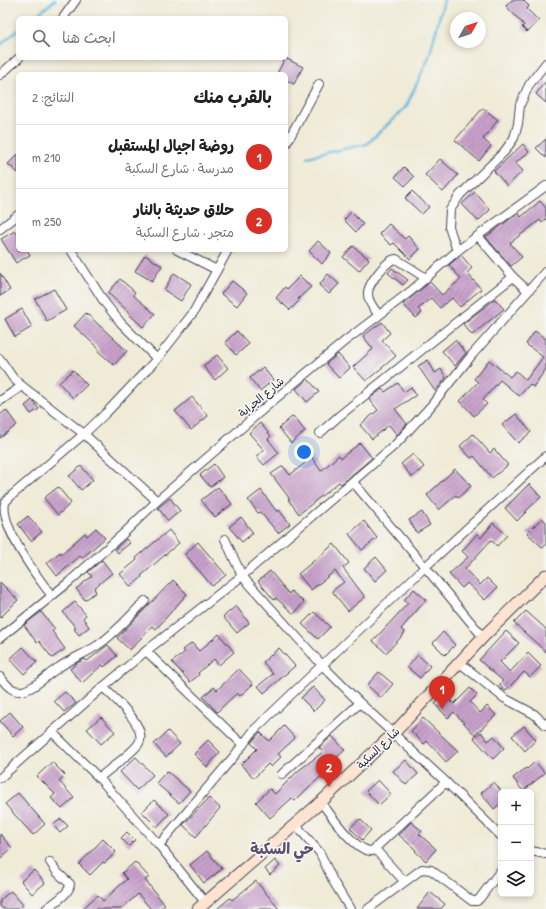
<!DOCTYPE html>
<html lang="ar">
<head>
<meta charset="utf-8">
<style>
	body { margin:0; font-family:"Patrick Hand","Playpen Sans Arabic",sans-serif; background:#f2f2f2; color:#202124; direction:rtl }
	.controls { position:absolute; right:12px; bottom:12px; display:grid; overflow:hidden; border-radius:6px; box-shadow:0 2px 6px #0003 }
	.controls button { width:36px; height:36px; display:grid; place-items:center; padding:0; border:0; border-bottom:1px solid #e0e0e0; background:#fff; color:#202124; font:20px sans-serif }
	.compass { position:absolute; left:450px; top:12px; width:36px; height:36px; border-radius:50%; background:#fff; box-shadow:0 2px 6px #0003; rotate:51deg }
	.you { position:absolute; left:304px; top:452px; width:14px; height:14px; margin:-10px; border:3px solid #fff; border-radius:50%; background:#1a73e8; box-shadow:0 0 0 6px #1a73e833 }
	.badge { display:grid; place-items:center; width:26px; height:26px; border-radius:50%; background:#d93025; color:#fff; font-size:13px; font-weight:700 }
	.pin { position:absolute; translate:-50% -33px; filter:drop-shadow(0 1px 2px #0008) }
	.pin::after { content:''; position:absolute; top:21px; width:14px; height:12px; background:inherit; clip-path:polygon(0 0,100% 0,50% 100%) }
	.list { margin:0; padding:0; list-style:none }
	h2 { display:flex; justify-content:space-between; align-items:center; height:52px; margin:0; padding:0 16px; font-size:17px }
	h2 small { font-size:13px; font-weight:400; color:#757577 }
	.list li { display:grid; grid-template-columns:26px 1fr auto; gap:12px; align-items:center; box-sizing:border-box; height:64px; padding:0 16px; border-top:1px solid #e0e0e0 }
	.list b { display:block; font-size:15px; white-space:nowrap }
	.list p { margin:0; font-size:13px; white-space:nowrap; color:#757577 }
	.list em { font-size:13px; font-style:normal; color:#757577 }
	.icon { flex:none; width:22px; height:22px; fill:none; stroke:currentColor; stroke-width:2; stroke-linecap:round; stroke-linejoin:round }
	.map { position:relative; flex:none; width:546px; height:909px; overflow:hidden; direction:ltr }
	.search { position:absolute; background:#fff; box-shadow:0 2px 6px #0003; left:16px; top:16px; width:272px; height:44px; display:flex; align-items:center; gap:10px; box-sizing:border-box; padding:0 14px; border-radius:6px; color:#757577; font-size:15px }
	.panel { position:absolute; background:#fff; box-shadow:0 2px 6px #0003; left:16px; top:72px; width:272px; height:180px; border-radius:6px; direction:rtl }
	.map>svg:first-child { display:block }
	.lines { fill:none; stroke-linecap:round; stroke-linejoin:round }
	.stream { stroke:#5fb7dc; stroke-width:2.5 }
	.building { fill:url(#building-hatch) }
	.minor-casing { stroke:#414052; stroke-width:10 }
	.secondary-casing { stroke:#414052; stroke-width:13 }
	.minor { stroke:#fff; stroke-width:8 }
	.secondary { stroke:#fde4d1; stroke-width:11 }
	.labels { text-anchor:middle; stroke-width:3.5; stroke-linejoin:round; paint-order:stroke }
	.street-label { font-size:11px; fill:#22223b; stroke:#f6f6f2 }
	.district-label { font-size:15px; font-weight:bold; fill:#5c4e6d; stroke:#f6f6f2 }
</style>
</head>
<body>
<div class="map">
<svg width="546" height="909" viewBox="0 0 546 909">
	<defs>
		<pattern id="building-hatch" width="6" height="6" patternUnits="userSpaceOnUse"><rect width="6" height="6" fill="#c7a0ca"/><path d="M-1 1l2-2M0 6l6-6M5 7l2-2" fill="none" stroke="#a182a5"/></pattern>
	</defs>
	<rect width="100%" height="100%" fill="#f6f6f2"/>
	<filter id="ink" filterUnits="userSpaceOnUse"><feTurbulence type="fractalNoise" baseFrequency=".025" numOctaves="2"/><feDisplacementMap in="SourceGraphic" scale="8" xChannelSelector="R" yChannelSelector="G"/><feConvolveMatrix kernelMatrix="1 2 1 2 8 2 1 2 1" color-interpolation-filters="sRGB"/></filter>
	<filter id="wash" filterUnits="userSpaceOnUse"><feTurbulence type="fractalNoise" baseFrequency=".012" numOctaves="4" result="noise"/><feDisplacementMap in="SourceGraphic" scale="16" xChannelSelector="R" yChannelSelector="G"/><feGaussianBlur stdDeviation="0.9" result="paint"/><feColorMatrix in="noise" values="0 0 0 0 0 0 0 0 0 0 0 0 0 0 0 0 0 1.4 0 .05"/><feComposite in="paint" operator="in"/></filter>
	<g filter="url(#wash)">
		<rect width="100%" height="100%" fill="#f0ebd7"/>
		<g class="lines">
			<!-- stream -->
			<g class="stream">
				<path d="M33 18 55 0"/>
				<path d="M0 45 18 30"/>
				<path d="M307 157 367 144 406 107 429 57 444 0"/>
			</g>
		</g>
		<g id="blocks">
			<!-- building -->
			<g class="building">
				<path d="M512 0H523L529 6 527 9 539 21 527 32 522 27 524 25 506 6Z"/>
				<path d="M285 58 303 67 294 84 286 80V74H277Z"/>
				<path d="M546 81V103L536 94Z"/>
				<path d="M483 108 498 120 483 139 491 146 479 161 455 140Z"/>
				<path d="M546 139V158L536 148Z"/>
				<path d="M523 144 529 152 515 163 523 171 507 186 494 171Z"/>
				<path d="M18 154V173L8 164Z"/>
				<path d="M440 159 458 175 443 192 425 175Z"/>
				<path d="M404 167 414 177 405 186 395 177Z"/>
				<path d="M412 191 429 207 422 214 405 198Z"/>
				<path d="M475 192 490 210 478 221 462 204Z"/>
				<path d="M540 201 546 208V219L542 223 540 220 510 243 522 257 511 266 486 237 518 213 521 217Z"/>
				<path d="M351 212 363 224 356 232 344 220Z"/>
				<path d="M389 224 405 239 408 236 420 249 410 259 394 243 391 245 379 234Z"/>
				<path d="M15 231 18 235V250H27L30 255 16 263 1 239Z"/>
				<path d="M318 241 331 253 322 264 309 251Z"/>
				<path d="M353 246 369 259 359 271 343 257Z"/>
				<path d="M145 255 162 266 152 281 135 271Z"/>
				<path d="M461 255 472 268 467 273 481 289 460 307 452 298 440 308 431 298 418 309 422 313 416 318 403 304 430 282 442 295 461 279 449 265Z"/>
				<path d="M392 268 408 280 403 285 388 273Z"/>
				<path d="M0 273 10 290 0 296Z"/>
				<path d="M174 273 191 284 181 301 164 290Z"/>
				<path d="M328 274 339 284 329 294 319 285Z"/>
				<path d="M300 276 311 287 298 299 300 300 290 310 276 298 285 287 287 289Z"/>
				<path d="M120 279 135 292 133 295 155 314 143 327 129 314 130 313 108 293Z"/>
				<path d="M232 281 247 293 237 306 221 294Z"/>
				<path d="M54 289 66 310 47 321 35 299Z"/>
				<path d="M495 299 504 309 472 335 463 324Z"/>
				<path d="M22 309 32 327 15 337 5 319Z"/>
				<path d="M86 313 127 351 114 365 98 351 99 349 74 326Z"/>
				<path d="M382 322 390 333 382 340 396 356 366 381 353 367 373 349 363 336Z"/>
				<path d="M237 331 249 344 236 355 225 342Z"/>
				<path d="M535 331 546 339V369L533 387 530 384 519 396 500 380 483 400 487 404 474 416 460 401 478 382 474 379 489 360 510 377 516 371 526 380 543 357 526 344Z"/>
				<path d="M455 340 466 353 455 366 442 351Z"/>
				<path d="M338 354 350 368 339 378 326 364Z"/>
				<path d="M217 355 228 368 215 380 203 366Z"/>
				<path d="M428 360 435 373 441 369 446 378 435 391 418 366Z"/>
				<path d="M263 367 273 380 260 391 250 378Z"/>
				<path d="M73 370 87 385 73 398 59 383Z"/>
				<path d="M308 379 319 392 307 402 296 389Z"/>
				<path d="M398 383 404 392 411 387 416 395 395 409 407 424 397 435 389 425 372 439 360 425 378 410 369 399 382 389 385 392Z"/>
				<path d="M192 397 208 416 191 430 175 411Z"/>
				<path d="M32 400 39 409 31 414 25 406Z"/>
				<path d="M6 410 17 425 0 438V415Z"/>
				<path d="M516 414 531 432 518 443 502 425Z"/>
				<path d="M293 416 305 431 291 443 279 428Z"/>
				<path d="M260 423 271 436 268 439 279 453 264 465 256 456 264 450 249 433Z"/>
				<path d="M473 434 490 453 494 449 508 465 492 478 474 456 471 458 460 446Z"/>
				<path d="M360 443 372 458 341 484 339 482 299 514 288 499H290L271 474 283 466 290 475 305 463 298 454 306 449 321 471 339 455 341 458Z"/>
				<path d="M413 454 424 467 412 477 401 464Z"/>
				<path d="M214 464 223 477 210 487 200 475Z"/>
				<path d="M81 466 93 480 81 490 69 476Z"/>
				<path d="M455 469 471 486 458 498 456 495 439 510 427 495Z"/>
				<path d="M529 484 541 497 526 511V512L517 521 505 508Z"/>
				<path d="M58 487 71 503 58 515 44 498Z"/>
				<path d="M218 487 232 504 215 517 201 500Z"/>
				<path d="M261 490 277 512 279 510 290 524 278 533 260 512 258 513 248 500Z"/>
				<path d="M170 498 180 511 168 521 158 508Z"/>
				<path d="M422 512 430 525 417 533 409 520Z"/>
				<path d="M28 516 42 532 31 541 18 524Z"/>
				<path d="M241 517 253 533 242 542 229 527Z"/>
				<path d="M542 518 546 522V544L543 548 527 533Z"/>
				<path d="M364 521 377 538 362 550 349 534Z"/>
				<path d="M493 523 507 535 497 546 491 540 465 569 480 585 487 578 497 588 485 600 467 583 462 588 449 574 468 557 462 551 477 534 481 538Z"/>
				<path d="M96 528 105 538 82 558 80 556 57 576 47 563 60 552 61 554 85 533 87 536Z"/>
				<path d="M169 530 179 543 158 561 141 576 142 577 131 587 120 574 137 560 136 558Z"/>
				<path d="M126 539 130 543 118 553 115 549Z"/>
				<path d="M198 542 226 575 212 586 185 554Z"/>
				<path d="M334 544 349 563 343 568 365 597 348 611 332 591 344 582 335 571 311 590 298 574Z"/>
				<path d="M376 557 387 570 375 581 364 568Z"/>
				<path d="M102 560 112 573 94 588 96 592 85 600 76 589 92 576 88 572Z"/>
				<path d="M270 571 289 594 291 591 304 602 294 614 276 598 274 600 258 581Z"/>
				<path d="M173 580 187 594 156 629 152 626 130 650 117 638Z"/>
				<path d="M0 582 18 600 0 618Z"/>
				<path d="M414 589 426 600 401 629 405 633 386 653 373 641 408 603 404 600Z"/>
				<path d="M75 602 86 615 83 618 89 627 79 635 74 629 76 628 63 612Z"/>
				<path d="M236 606 249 623 237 633 223 617Z"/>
				<path d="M526 611 546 629V652L514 623Z"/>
				<path d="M41 612 55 629 52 631 65 649 52 658 39 641 37 643 24 625Z"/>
				<path d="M314 612 330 627 318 639 302 624Z"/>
				<path d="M506 631 519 643 500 662 510 672 528 653 541 666 530 677 524 672 505 691 499 685 503 681 479 660Z"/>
				<path d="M443 632 455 645 445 655 433 643Z"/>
				<path d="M219 634 234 652 219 665 214 659 198 673 199 675 190 682 172 662 185 652 183 650 192 643 199 651Z"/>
				<path d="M108 645 117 656 104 667 102 665 82 683 70 669 77 663 85 659 87 661Z"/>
				<path d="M23 647 37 662 24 674 10 659Z"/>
				<path d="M279 648 295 666 264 693 258 686 273 674 263 662Z"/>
				<path d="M418 655 430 666 420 678 407 667Z"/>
				<path d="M239 669 253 684 240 696 237 693 217 712 203 697 214 687 217 690Z"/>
				<path d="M379 672 393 684 381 698 367 685Z"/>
				<path d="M313 687 325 700 314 711 301 698Z"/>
				<path d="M470 688 477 695 470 702 480 713 487 706 496 715 475 735 454 712 448 718 435 704 445 695 454 704Z"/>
				<path d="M65 692 76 703 64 712 54 701Z"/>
				<path d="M10 712 23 727 13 736 0 721Z"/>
				<path d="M101 717 115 732 101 744 87 729Z"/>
				<path d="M423 718 458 751 446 762 427 741 424 744 411 731Z"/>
				<path d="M284 726 295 738 278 754 281 757 271 767 268 764 254 778 241 765 257 749 251 743 260 732 269 741Z"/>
				<path d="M524 726 536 740 525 751 512 736Z"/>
				<path d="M168 731 180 744 166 757 154 744Z"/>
				<path d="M481 732 488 741 494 736 504 748 493 759 474 738Z"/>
				<path d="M332 736 345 750 326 767 329 770 309 787 295 801 292 798 270 818 256 802 270 789 275 794 298 771 323 752 319 748Z"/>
				<path d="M208 740 220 752 207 767 194 754Z"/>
				<path d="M136 757 153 775 137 790 120 772Z"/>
				<path d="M406 760 418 774 406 785 393 771Z"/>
				<path d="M52 762 65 775 59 781 74 798 62 809 51 798 55 794 37 776Z"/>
				<path d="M535 762 545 773 523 791 513 778 526 768 527 769Z"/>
				<path d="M167 771 190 791 179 803 156 783Z"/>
				<path d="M378 780 391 794 379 805 366 791Z"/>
				<path d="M494 782 501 791V803L494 809 481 793Z"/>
				<path d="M18 793 45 824 33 835 5 804Z"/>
				<path d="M209 798 220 808 196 837 183 825Z"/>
				<path d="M154 800 169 814 157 827 142 812Z"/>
				<path d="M61 819 68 826 60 833 53 825Z"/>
				<path d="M360 819 371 830 362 840 350 828Z"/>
				<path d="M411 822 422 831 419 834 436 849 426 861 415 851 416 850 399 835Z"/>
				<path d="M127 832 135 840 129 846 121 838Z"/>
				<path d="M0 834 12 848 0 859Z"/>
				<path d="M103 839 116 852 105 863 103 862 90 875 79 864Z"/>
				<path d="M207 851 222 869 204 883 190 865Z"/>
				<path d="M275 860 280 866 270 875 265 869Z"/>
				<path d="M135 862 149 877 145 880 165 905 159 909H151L138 894 121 909H82L98 895 103 901 127 879 122 873Z"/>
				<path d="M34 870 45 883 32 894 21 881Z"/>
				<path d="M256 881 279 909H217L230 898 232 900Z"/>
				<path d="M11 891 23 905 19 909H3L0 906V900Z"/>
				<path d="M430 892 445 904 441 909H417Z"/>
			</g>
		</g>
	</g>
	<g filter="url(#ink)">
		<use href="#blocks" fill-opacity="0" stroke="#414052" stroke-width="1"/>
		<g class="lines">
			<defs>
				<g id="minor">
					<path d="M63 18 76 0"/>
					<path d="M0 75 19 58"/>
					<path d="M286 144 319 84"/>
					<path d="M0 229 18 215"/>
					<path d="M478 236 513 277 528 291"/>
					<path d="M71 250 105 303 121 323 157 359"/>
					<path d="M177 250 217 270"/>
					<path d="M457 251 449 227 450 210 460 195 504 152 514 138 518 124 520 105 529 85 546 63"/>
					<path d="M379 315C374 309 368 302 368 294 367 285 387 259 396 259L426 278"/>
					<path d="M0 359 13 378 22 386 84 434 157 501"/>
					<path d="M0 401 22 386"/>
					<path d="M320 433 339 416 513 277"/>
					<path d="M225 539 242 576 323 666 360 703 446 782 501 836"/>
					<path d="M52 596C38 578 0 527 5 503 6 501 9 498 11 496L84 434 107 412 157 359 193 313 228 250"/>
					<path d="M483 637 425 567 546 456"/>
					<path d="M0 638 69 582 123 534 157 501 275 399 345 341 411 291 457 251 546 186"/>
					<path d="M146 651 243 745"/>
					<path d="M460 663 504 698 534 714 546 725"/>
					<path d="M0 677C6 684 11 692 22 691 34 689 48 674 58 668 70 659 85 654 98 645 115 634 130 616 145 601"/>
					<path d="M52 732 99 778 159 845 205 902"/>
					<path d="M282 774 360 703"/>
					<path d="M0 778 103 687 146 651 242 576 395 445 430 407 472 355 546 271"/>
					<path d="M99 778C108 770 134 752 139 743 148 727 114 698 103 687"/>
					<path d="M321 802C331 815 355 852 372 851L446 782"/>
					<path d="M296 825 320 853 333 881 350 909"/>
					<path d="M159 845 235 755 255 729 425 567 353 482"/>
					<path d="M375 849 404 881"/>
					<path d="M531 851 546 854"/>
					<path d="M46 909C53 903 70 894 70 884L57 872 50 862"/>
					<path d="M368 909 422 869 431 870 472 901H477L480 898 501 870"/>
				</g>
				<path id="secondary" d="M198 909 321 802 394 733 483 637 546 575"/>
			</defs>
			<!-- minor casing -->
			<use href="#minor" class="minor-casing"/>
			<!-- secondary casing -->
			<use href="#secondary" class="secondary-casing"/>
			<!-- minor -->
			<use href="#minor" class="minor"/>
			<!-- secondary -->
			<use href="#secondary" class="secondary"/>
		</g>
	</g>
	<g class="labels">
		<!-- street labels -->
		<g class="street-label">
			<text transform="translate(261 397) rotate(-40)" y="4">شارع الجرابة</text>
			<text transform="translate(378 748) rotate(-44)" y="4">شارع السكبة</text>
		</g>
		<!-- district labels -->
		<g class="district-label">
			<text x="282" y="854">حي السكبة</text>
		</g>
	</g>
</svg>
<div class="controls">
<button>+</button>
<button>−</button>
<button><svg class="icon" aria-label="layers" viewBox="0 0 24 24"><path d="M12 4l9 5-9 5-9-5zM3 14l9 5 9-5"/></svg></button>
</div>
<svg class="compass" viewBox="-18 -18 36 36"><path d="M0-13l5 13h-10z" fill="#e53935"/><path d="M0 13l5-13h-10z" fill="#757577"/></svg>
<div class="you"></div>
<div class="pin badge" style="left:442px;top:709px">1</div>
<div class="pin badge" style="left:329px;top:787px">2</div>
<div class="search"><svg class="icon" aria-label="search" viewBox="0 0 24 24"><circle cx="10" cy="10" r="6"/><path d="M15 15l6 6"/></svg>ابحث هنا</div>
<section class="panel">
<h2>بالقرب منك<small>النتائج: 2</small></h2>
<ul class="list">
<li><span class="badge">1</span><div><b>روضة اجيال المستقبل</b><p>مدرسة · شارع السكبة</p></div><em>210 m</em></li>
<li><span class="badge">2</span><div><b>حلاق حديثة بالنار</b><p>متجر · شارع السكبة</p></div><em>250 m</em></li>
</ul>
</section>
</div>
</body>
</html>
